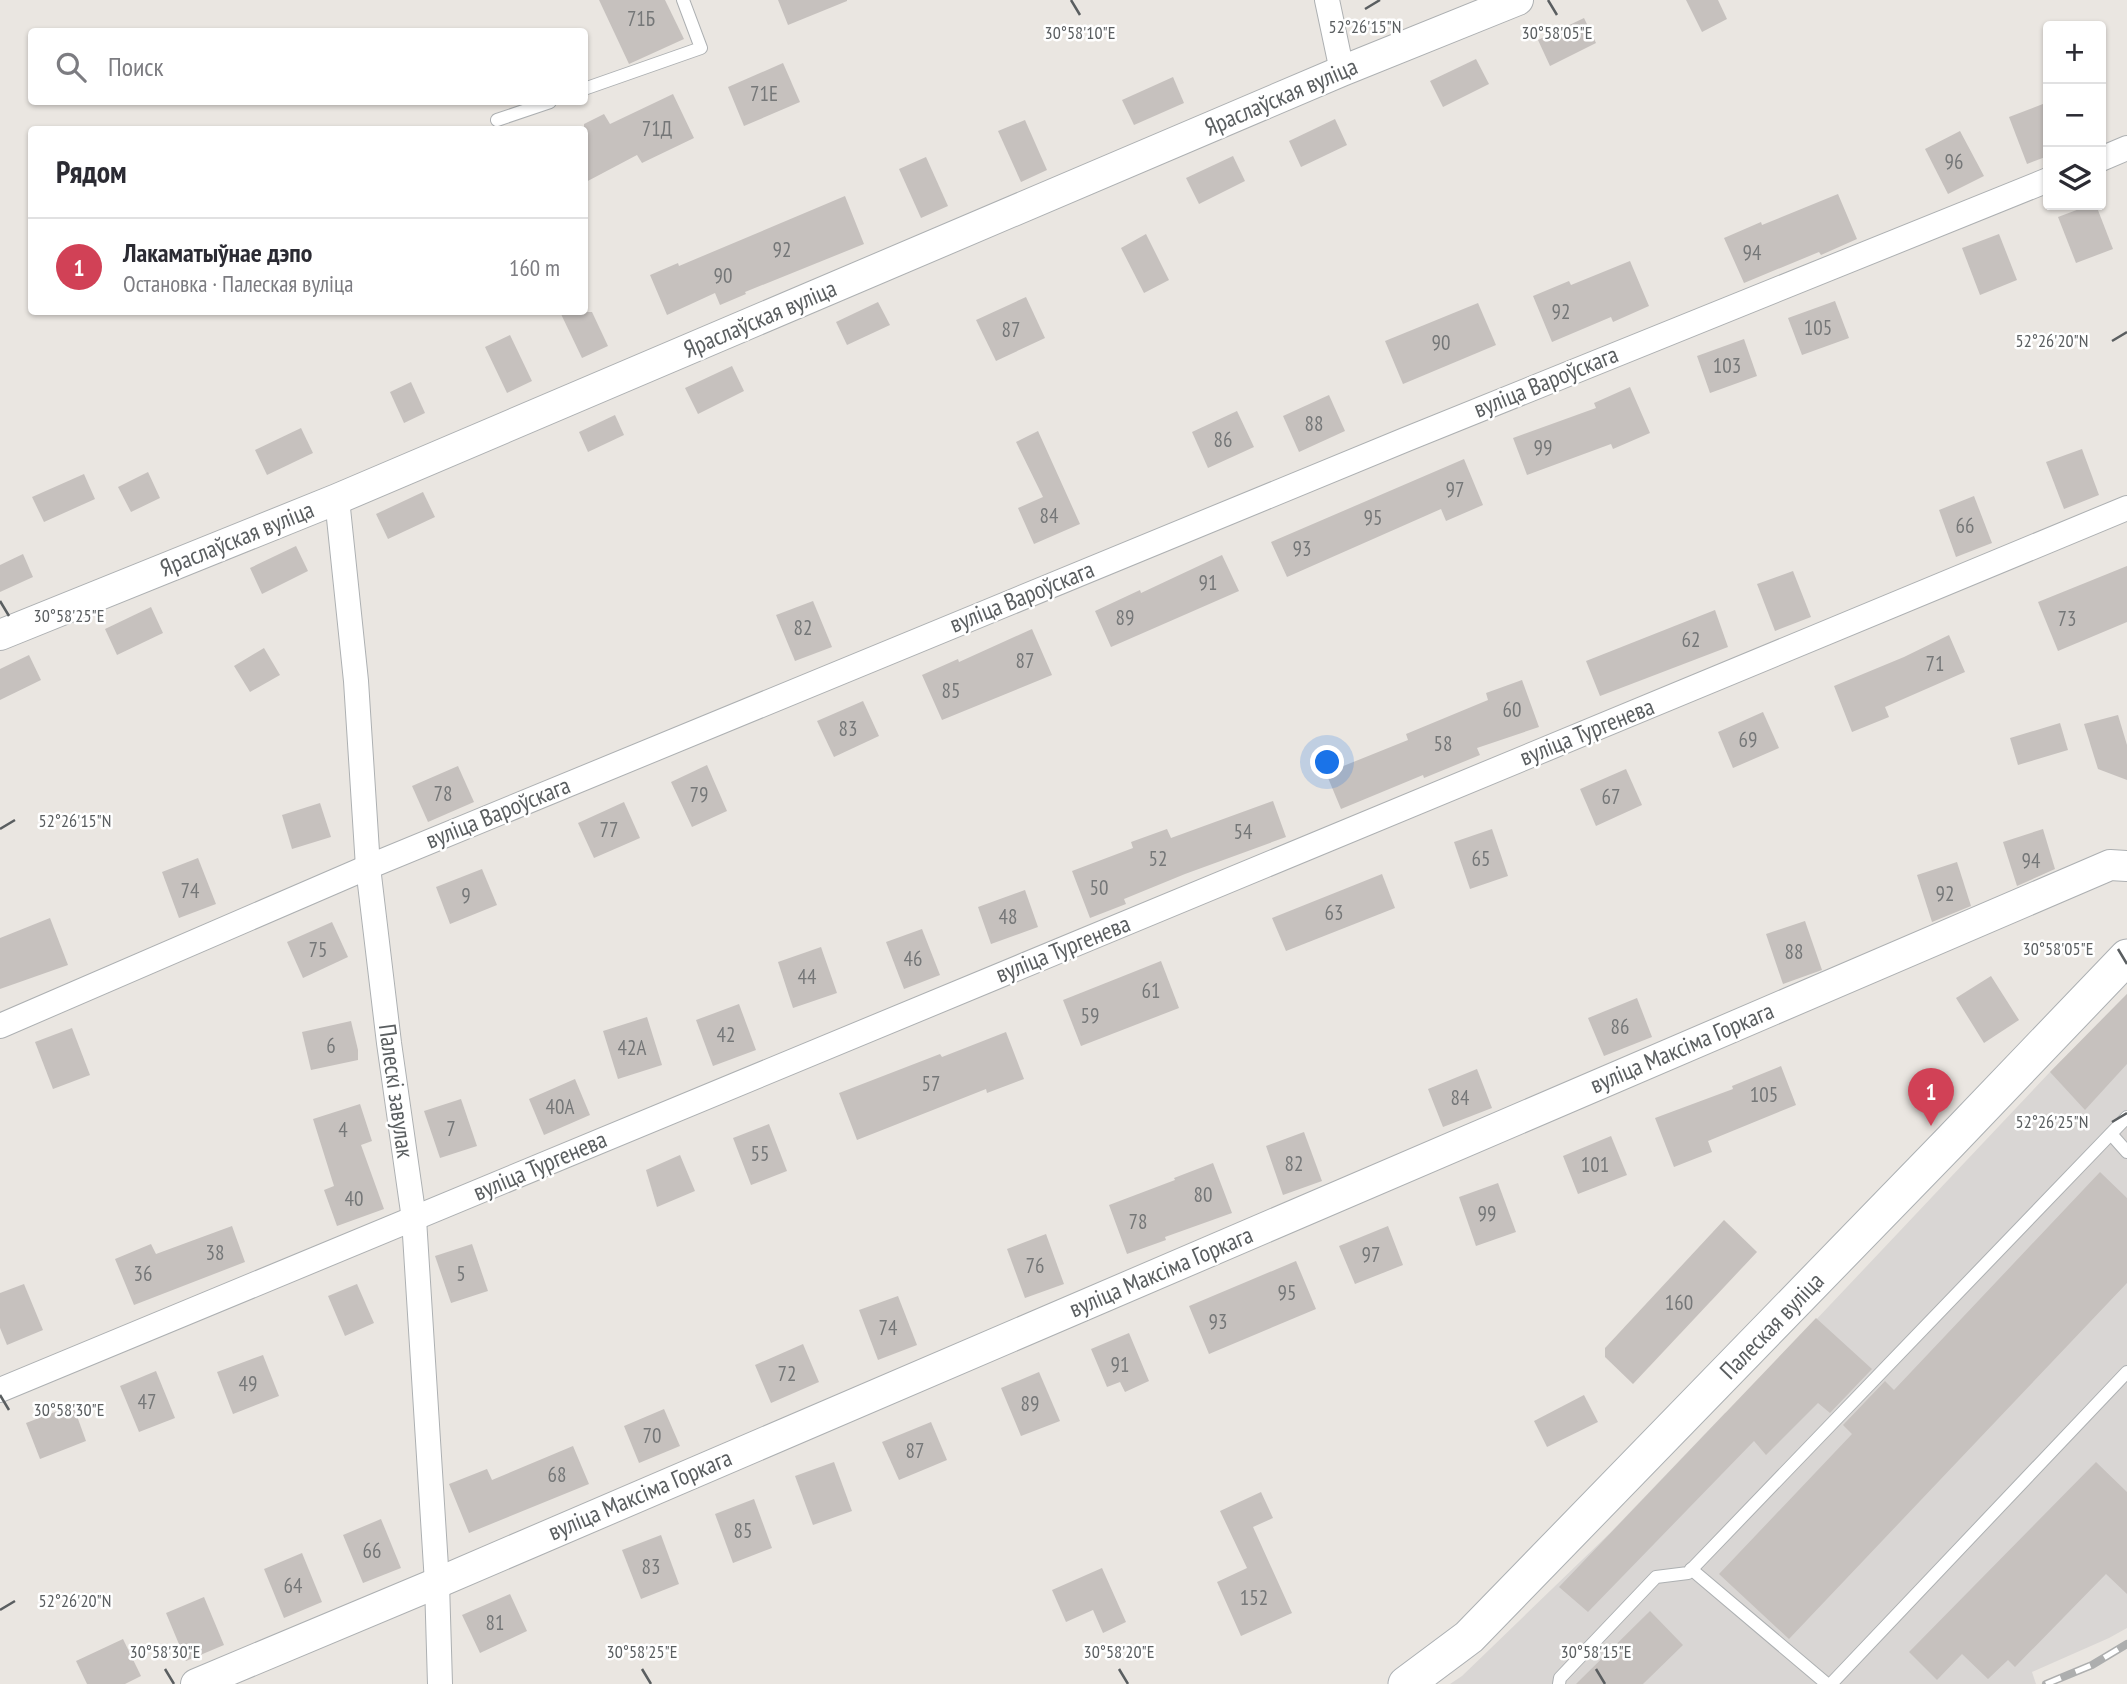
<!DOCTYPE html>
<html lang="ru">
<head>
<meta charset="utf-8">
<style>
	body { margin:0; font-family:"PT Sans Narrow",sans-serif; background:#f7f7f7; color:#2b2b33 }
	.controls { position:absolute; right:21px; top:21px; display:grid; overflow:hidden; border-radius:7px; box-shadow:0 2px 5px #0004 }
	.controls button { width:63px; height:63px; display:grid; place-items:center; padding:0; border:0; border-bottom:2px solid #e1e1e2; background:#fff; color:#2b2b33; font:35px sans-serif }
	.you { position:absolute; left:1328px; top:763px; width:24px; height:24px; margin:-18px; border:5px solid #fff; border-radius:50%; background:#1a73e8; box-shadow:0 0 0 10px #1a73e833 }
	.badge { display:grid; place-items:center; width:46px; height:46px; border-radius:50%; background:#d14156; color:#fff; font-size:23px; font-weight:700 }
	.pin { position:absolute; translate:-50% -58px; filter:drop-shadow(0 2px 4px #0008) }
	.pin::after { content:''; position:absolute; top:37px; width:24px; height:21px; background:inherit; clip-path:polygon(0 0,100% 0,50% 100%) }
	.list { margin:0; padding:0; list-style:none }
	h2 { display:flex; justify-content:space-between; align-items:center; height:91px; margin:0; padding:0 28px; font-size:30px }
	h2 small { font-size:23px; font-weight:400; color:#7c7c81 }
	.list li { display:grid; grid-template-columns:46px 1fr auto; gap:21px; align-items:center; box-sizing:border-box; height:98px; padding:0 28px; border-top:2px solid #e1e1e2 }
	.list b { display:block; font-size:26px; white-space:nowrap }
	.list p { margin:0; font-size:23px; white-space:nowrap; color:#7c7c81 }
	.list em { font-size:23px; font-style:normal; color:#7c7c81 }
	.icon { flex:none; width:38px; height:38px; fill:none; stroke:currentColor; stroke-width:2; stroke-linecap:round; stroke-linejoin:round }
	.map { position:relative; flex:none; width:2127px; height:1684px; overflow:hidden }
	.search { position:absolute; background:#fff; box-shadow:0 2px 5px #0004; left:28px; top:28px; width:560px; height:77px; display:flex; align-items:center; gap:18px; box-sizing:border-box; padding:0 24px; border-radius:7px; color:#7c7c81; font-size:26px }
	.panel { position:absolute; background:#fff; box-shadow:0 2px 5px #0004; left:28px; top:126px; width:560px; height:189px; border-radius:7px }
	.map>svg:first-child { display:block }
	.industrial { fill:#d9d6d4 }
	.building { fill:#c6c1be }
	.lines { fill:none; stroke-linecap:round; stroke-linejoin:round }
	.service-casing { stroke:#adb0b2; stroke-width:14 }
	.minor-casing { stroke:#adb0b2; stroke-width:26 }
	.tertiary-casing { stroke:#adb0b2; stroke-width:32 }
	.secondary-casing { stroke:#acb0b3; stroke-width:37 }
	.service { stroke:#fff; stroke-width:12 }
	.minor { stroke:#fff; stroke-width:24 }
	.tertiary { stroke:#fff; stroke-width:30 }
	.secondary { stroke:#fff; stroke-width:35 }
	.rail-casing { stroke:#adaeae; stroke-width:8 }
	.rail { stroke:#fff; stroke-width:5; stroke-dasharray:16; stroke-linecap:butt }
	.ticks { fill:none; stroke:#5a5e60; stroke-width:2.5 }
	.labels { text-anchor:middle; stroke-width:5; stroke-linejoin:round; paint-order:stroke }
	.number-label { font-size:21px; fill:#757778 }
	.street-label { font-size:24px; fill:#5a5e60; stroke:#fff }
	.ticks-label { font-size:18px; text-anchor:middle; fill:#5a5e60; stroke:#fff; stroke-width:5; stroke-linejoin:round; paint-order:stroke }
</style>
</head>
<body>
<div class="map">
<svg width="2127" height="1684" viewBox="0 0 2127 1684">
	<rect width="100%" height="100%" fill="#eae6e1"/>
	<!-- industrial -->
	<path class="industrial" d="M2127 994V1628L2109 1638 2032 1672 2036 1684H1450L1462 1676 1610 1533 1725 1413 1729 1412 2050 1072Z"/>
	<!-- building -->
	<g class="building">
		<path d="M599 0H665L684 39 629 64Z"/>
		<path d="M778 0H847V1L788 25Z"/>
		<path d="M1686 0H1718L1727 19 1702 32Z"/>
		<path d="M1584 18 1596 43 1550 66 1538 40Z"/>
		<path d="M1476 59 1489 84 1443 107 1430 81Z"/>
		<path d="M783 63 800 102 744 126 728 87Z"/>
		<path d="M1173 77 1184 103 1134 125 1122 100Z"/>
		<path d="M673 94 694 138 642 163 637 155 584 183V124L604 114 610 124Z"/>
		<path d="M2048 102V156L2027 164 2009 117Z"/>
		<path d="M1335 119 1347 145 1301 167 1289 141Z"/>
		<path d="M1025 120 1047 170 1021 182 998 131Z"/>
		<path d="M1960 131 1984 176 1948 194 1925 149Z"/>
		<path d="M1233 156 1245 181 1199 204 1186 178Z"/>
		<path d="M926 157 948 206 921 218 899 169Z"/>
		<path d="M1838 194 1857 239 1821 255 1819 252 1744 283 1724 238 1761 222 1762 225Z"/>
		<path d="M845 196 864 244 745 292 746 294 720 305 715 293 667 315 650 275 678 263 679 266Z"/>
		<path d="M2090 205H2096L2113 249 2076 263 2058 217Z"/>
		<path d="M1146 234 1169 280 1144 293 1121 248Z"/>
		<path d="M1999 234 2017 280 1980 295 1962 248Z"/>
		<path d="M1630 261 1649 306 1613 322 1611 317 1552 342 1533 296 1569 281 1571 285Z"/>
		<path d="M1026 297 1045 338 996 361 976 320Z"/>
		<path d="M1835 301 1849 338 1802 355 1788 318Z"/>
		<path d="M878 302 890 325 847 345 836 322Z"/>
		<path d="M1478 303 1496 345 1403 384 1385 341Z"/>
		<path d="M560 312H592L608 346 582 358Z"/>
		<path d="M510 335 532 381 507 393 485 347Z"/>
		<path d="M1744 339 1757 376 1710 393 1697 356Z"/>
		<path d="M732 366 744 391 698 414 685 388Z"/>
		<path d="M411 382 425 413 404 423 390 392Z"/>
		<path d="M1630 387 1650 433 1613 449 1611 444 1527 475 1513 438 1596 408 1594 403Z"/>
		<path d="M1329 395 1345 431 1299 452 1283 416Z"/>
		<path d="M1237 411 1254 447 1208 468 1192 432Z"/>
		<path d="M615 415 624 435 588 452 579 432Z"/>
		<path d="M301 428 313 453 267 475 255 450Z"/>
		<path d="M1038 431 1080 524 1034 544 1018 508 1043 497 1016 442Z"/>
		<path d="M2082 449 2099 495 2064 509 2046 462Z"/>
		<path d="M1464 459 1483 505 1446 521 1441 509 1287 577 1271 542Z"/>
		<path d="M148 472 160 498 131 512 118 487Z"/>
		<path d="M84 474 95 499 44 522 32 497Z"/>
		<path d="M423 492 435 517 388 539 376 514Z"/>
		<path d="M1974 496 1992 543 1956 557 1939 510Z"/>
		<path d="M296 546 308 571 262 594 250 568Z"/>
		<path d="M23 554 33 577 0 592V565Z"/>
		<path d="M1222 555 1239 591 1111 647 1095 611 1140 590 1141 593Z"/>
		<path d="M2127 566V622L2058 651 2038 602Z"/>
		<path d="M1793 571 1811 617 1775 631 1757 584Z"/>
		<path d="M813 601 832 647 795 661 776 615Z"/>
		<path d="M151 607 163 633 117 655 105 629Z"/>
		<path d="M1715 610 1728 647 1600 696 1586 661Z"/>
		<path d="M1032 629 1052 675 942 720 922 675 958 659 959 662Z"/>
		<path d="M1949 635 1965 672 1885 707 1889 717 1852 732 1834 686 1904 657Z"/>
		<path d="M264 648 280 675 250 692 234 666Z"/>
		<path d="M29 655 41 680 0 700V669Z"/>
		<path d="M1522 680 1539 727 1477 748 1480 755 1424 778 1423 775 1341 809 1326 773 1408 740 1406 734 1488 700 1486 693Z"/>
		<path d="M863 701 879 736 834 757 817 721Z"/>
		<path d="M1763 712 1779 748 1733 768 1718 732Z"/>
		<path d="M2118 715 2127 745V780L2098 769 2084 724Z"/>
		<path d="M2060 723 2068 750 2018 765 2010 738Z"/>
		<path d="M707 765 727 811 692 827 671 782Z"/>
		<path d="M458 766 474 802 428 822 412 786Z"/>
		<path d="M1626 769 1642 805 1596 826 1580 789Z"/>
		<path d="M1273 801 1286 837 1185 874 1124 899 1126 904 1090 918 1072 871 1133 848 1131 842 1167 829 1171 838Z"/>
		<path d="M624 802 640 838 594 858 578 823Z"/>
		<path d="M320 803 331 837 292 849 282 815Z"/>
		<path d="M1492 829 1508 876 1470 889 1454 842Z"/>
		<path d="M2043 829 2055 869 2017 886 2003 842Z"/>
		<path d="M198 858 216 904 179 918 162 872Z"/>
		<path d="M1957 862 1971 906 1932 922 1917 875Z"/>
		<path d="M482 869 497 905 450 924 436 887Z"/>
		<path d="M1382 874 1395 908 1286 951 1272 918Z"/>
		<path d="M1025 890 1038 927 991 944 978 907Z"/>
		<path d="M50 918 68 965 0 989V938Z"/>
		<path d="M1805 921 1822 970 1783 984 1766 934Z"/>
		<path d="M332 922 348 957 303 978 287 942Z"/>
		<path d="M922 929 940 975 904 989 886 942Z"/>
		<path d="M821 947 837 993 793 1008 778 962Z"/>
		<path d="M1161 961 1179 1008 1081 1046 1063 1000Z"/>
		<path d="M1991 976 2019 1020 1984 1043 1956 998Z"/>
		<path d="M2127 994V1064L2085 1110 2050 1072Z"/>
		<path d="M1637 998 1652 1037 1604 1056 1588 1018Z"/>
		<path d="M739 1004 756 1050 713 1066 696 1020Z"/>
		<path d="M647 1017 662 1065 618 1079 603 1031Z"/>
		<path d="M351 1021 358 1050V1060L311 1070 302 1032Z"/>
		<path d="M72 1028 90 1075 53 1089 35 1042Z"/>
		<path d="M1006 1032 1024 1079 987 1093 986 1089 857 1140 839 1093 940 1054 942 1057Z"/>
		<path d="M1781 1066 1796 1105 1708 1141 1712 1152 1674 1167 1655 1118 1733 1089 1732 1086Z"/>
		<path d="M1477 1069 1492 1108 1443 1127 1428 1089Z"/>
		<path d="M575 1079 590 1115 544 1135 529 1099Z"/>
		<path d="M461 1099 477 1146 440 1158 424 1111Z"/>
		<path d="M360 1104 372 1141 361 1145 384 1209 337 1226 324 1190 334 1186 313 1119Z"/>
		<path d="M769 1124 787 1171 751 1185 733 1138Z"/>
		<path d="M1304 1132 1322 1181 1283 1195 1266 1146Z"/>
		<path d="M1611 1136 1627 1175 1578 1194 1563 1156Z"/>
		<path d="M680 1155 695 1191 657 1207 646 1170Z"/>
		<path d="M1213 1163 1232 1213 1165 1237 1166 1240 1127 1254 1109 1205 1175 1180 1174 1178Z"/>
		<path d="M2100 1172 2127 1198V1283L1789 1639 1719 1574 1852 1434 1843 1425 1885 1381 1894 1390Z"/>
		<path d="M1498 1183 1516 1232 1476 1246 1459 1197Z"/>
		<path d="M1724 1220 1757 1252 1633 1384 1605 1357V1348Z"/>
		<path d="M232 1226 245 1262 134 1305 115 1259 151 1244 156 1254Z"/>
		<path d="M1388 1226 1403 1265 1355 1284 1339 1246Z"/>
		<path d="M1046 1234 1064 1284 1025 1298 1007 1249Z"/>
		<path d="M472 1244 488 1291 451 1303 435 1256Z"/>
		<path d="M1296 1261 1316 1309 1209 1354 1189 1306Z"/>
		<path d="M24 1284 43 1330 7 1345 0 1328V1293Z"/>
		<path d="M357 1284 374 1323 345 1336 328 1296Z"/>
		<path d="M898 1296 917 1345 878 1360 859 1310Z"/>
		<path d="M1816 1318 1872 1369 1830 1413 1818 1403 1766 1455 1754 1441 1588 1612 1559 1587Z"/>
		<path d="M1129 1333 1149 1381 1125 1392 1120 1382 1107 1387 1091 1349Z"/>
		<path d="M803 1344 819 1382 771 1403 755 1365Z"/>
		<path d="M263 1355 279 1396 233 1414 217 1372Z"/>
		<path d="M156 1371 175 1418 139 1432 120 1386Z"/>
		<path d="M1039 1372 1060 1421 1021 1436 1001 1388Z"/>
		<path d="M1584 1395 1598 1422 1547 1447 1534 1421Z"/>
		<path d="M73 1405 86 1441 40 1459 26 1423Z"/>
		<path d="M664 1409 680 1446 639 1463 624 1426Z"/>
		<path d="M931 1422 947 1460 899 1480 882 1442Z"/>
		<path d="M573 1446 589 1484 469 1533 449 1484 487 1469 492 1480Z"/>
		<path d="M834 1462 852 1511 813 1525 795 1476Z"/>
		<path d="M2096 1462 2127 1492V1594L2106 1574 2015 1667 2008 1660 1988 1679 1962 1654 1937 1680 1909 1652Z"/>
		<path d="M1261 1492 1273 1518 1253 1527 1292 1613 1241 1636 1217 1582 1247 1568 1220 1511Z"/>
		<path d="M754 1499 772 1548 733 1563 715 1514Z"/>
		<path d="M381 1519 401 1568 363 1583 343 1535Z"/>
		<path d="M661 1535 679 1584 641 1599 622 1550Z"/>
		<path d="M302 1553 322 1602 284 1618 264 1569Z"/>
		<path d="M1102 1568 1126 1622 1103 1633 1093 1610 1066 1622 1052 1590Z"/>
		<path d="M510 1594 527 1631 480 1653 462 1615Z"/>
		<path d="M204 1597 224 1645 186 1661 166 1613Z"/>
		<path d="M1650 1611 1683 1645 1643 1684H1576Z"/>
		<path d="M123 1639 141 1676 125 1684H87L76 1661Z"/>
	</g>
	<g class="lines">
		<defs>
			<g id="service">
				<path d="M584 89 701 48 683 0"/>
				<path d="M497 120 550 102"/>
				<path d="M2111 1134 2127 1152"/>
				<path d="M1691 1569 1827 1684"/>
				<path d="M1559 1684 1560 1678 1656 1577 1688 1573 2127 1117"/>
				<path d="M1831 1684 2127 1372"/>
			</g>
			<g id="minor">
				<path d="M1327 0 1342 71"/>
				<path d="M2101 159 2127 148"/>
				<path d="M337 499 356 681 368 867 389 1043 414 1219 437 1583 440 1684"/>
				<path d="M0 1026 368 867 1407 439 2048 180"/>
				<path d="M0 1390 2127 508"/>
			</g>
			<g id="tertiary">
				<path d="M0 635 337 499 1342 71 1518 0"/>
				<path d="M196 1684 437 1583 2110 865 2127 866"/>
			</g>
			<path id="secondary" d="M1406 1684 1469 1637 1949 1143 2127 957"/>
		</defs>
		<!-- service casing -->
		<use href="#service" class="service-casing"/>
		<!-- minor casing -->
		<use href="#minor" class="minor-casing"/>
		<!-- tertiary casing -->
		<use href="#tertiary" class="tertiary-casing"/>
		<!-- secondary casing -->
		<use href="#secondary" class="secondary-casing"/>
		<!-- service -->
		<use href="#service" class="service"/>
		<!-- minor -->
		<use href="#minor" class="minor"/>
		<!-- tertiary -->
		<use href="#tertiary" class="tertiary"/>
		<!-- secondary -->
		<use href="#secondary" class="secondary"/>
		<defs>
			<path id="rail" d="M2046 1684 2092 1665 2127 1644"/>
		</defs>
		<!-- rail casing -->
		<use href="#rail" class="rail-casing"/>
		<!-- rail -->
		<use href="#rail" class="rail"/>
	</g>
	<!-- ticks -->
	<path class="ticks" d="M1071 0 1080 15M1548 0 1557 15M1365 9 1380 0M2112 341 2127 332M0 601 9 616M0 829 15 820M2118 949 2127 964M2112 1122 2127 1113M0 1395 9 1410M0 1610 15 1601M165 1669 174 1684M642 1669 651 1684M1119 1669 1128 1684M1596 1669 1605 1684"/>
	<g class="labels">
		<!-- number labels -->
		<g class="number-label">
			<text x="641" y="26">71Б</text>
			<text x="764" y="101">71Е</text>
			<text x="657" y="136">71Д</text>
			<text x="1954" y="169">96</text>
			<text x="782" y="257">92</text>
			<text x="1752" y="260">94</text>
			<text x="723" y="283">90</text>
			<text x="1561" y="319">92</text>
			<text x="1818" y="335">105</text>
			<text x="1011" y="337">87</text>
			<text x="1441" y="350">90</text>
			<text x="1727" y="373">103</text>
			<text x="1314" y="431">88</text>
			<text x="1223" y="447">86</text>
			<text x="1543" y="455">99</text>
			<text x="1455" y="497">97</text>
			<text x="1049" y="523">84</text>
			<text x="1373" y="525">95</text>
			<text x="1965" y="533">66</text>
			<text x="1302" y="556">93</text>
			<text x="1208" y="590">91</text>
			<text x="1125" y="625">89</text>
			<text x="2067" y="626">73</text>
			<text x="803" y="635">82</text>
			<text x="1691" y="647">62</text>
			<text x="1025" y="668">87</text>
			<text x="1935" y="671">71</text>
			<text x="951" y="698">85</text>
			<text x="1512" y="717">60</text>
			<text x="848" y="736">83</text>
			<text x="1748" y="747">69</text>
			<text x="1443" y="751">58</text>
			<text x="443" y="801">78</text>
			<text x="699" y="802">79</text>
			<text x="1611" y="804">67</text>
			<text x="609" y="837">77</text>
			<text x="1243" y="839">54</text>
			<text x="1158" y="866">52</text>
			<text x="1481" y="866">65</text>
			<text x="2031" y="868">94</text>
			<text x="1099" y="895">50</text>
			<text x="190" y="898">74</text>
			<text x="1945" y="901">92</text>
			<text x="466" y="903">9</text>
			<text x="1334" y="920">63</text>
			<text x="1008" y="924">48</text>
			<text x="318" y="957">75</text>
			<text x="1794" y="959">88</text>
			<text x="913" y="966">46</text>
			<text x="807" y="984">44</text>
			<text x="1151" y="998">61</text>
			<text x="1090" y="1023">59</text>
			<text x="1620" y="1034">86</text>
			<text x="726" y="1042">42</text>
			<text x="331" y="1053">6</text>
			<text x="632" y="1055">42А</text>
			<text x="931" y="1091">57</text>
			<text x="1764" y="1102">105</text>
			<text x="1460" y="1105">84</text>
			<text x="560" y="1114">40А</text>
			<text x="451" y="1136">7</text>
			<text x="343" y="1137">4</text>
			<text x="760" y="1161">55</text>
			<text x="1294" y="1171">82</text>
			<text x="1595" y="1172">101</text>
			<text x="1203" y="1202">80</text>
			<text x="354" y="1206">40</text>
			<text x="1487" y="1221">99</text>
			<text x="1138" y="1229">78</text>
			<text x="215" y="1260">38</text>
			<text x="1371" y="1262">97</text>
			<text x="1035" y="1273">76</text>
			<text x="143" y="1281">36</text>
			<text x="461" y="1281">5</text>
			<text x="1287" y="1300">95</text>
			<text x="1679" y="1310">160</text>
			<text x="1218" y="1329">93</text>
			<text x="888" y="1335">74</text>
			<text x="1120" y="1372">91</text>
			<text x="787" y="1381">72</text>
			<text x="248" y="1391">49</text>
			<text x="147" y="1409">47</text>
			<text x="1030" y="1411">89</text>
			<text x="652" y="1443">70</text>
			<text x="915" y="1458">87</text>
			<text x="557" y="1482">68</text>
			<text x="743" y="1538">85</text>
			<text x="372" y="1558">66</text>
			<text x="651" y="1574">83</text>
			<text x="293" y="1593">64</text>
			<text x="1254" y="1605">152</text>
			<text x="495" y="1630">81</text>
		</g>
		<!-- street labels -->
		<g class="street-label">
			<text transform="translate(1281 97) rotate(-23)" y="8">Яраслаўская вуліца</text>
			<text transform="translate(760 319) rotate(-23)" y="8">Яраслаўская вуліца</text>
			<text transform="translate(1546 382) rotate(-22)" y="8">вуліца Вароўскага</text>
			<text transform="translate(237 539) rotate(-22)" y="8">Яраслаўская вуліца</text>
			<text transform="translate(1022 597) rotate(-22)" y="8">вуліца Вароўскага</text>
			<text transform="translate(1587 732) rotate(-22)" y="8">вуліца Тургенева</text>
			<text transform="translate(498 813) rotate(-22)" y="8">вуліца Вароўскага</text>
			<text transform="translate(1063 949) rotate(-22)" y="8">вуліца Тургенева</text>
			<text transform="translate(1682 1048) rotate(-23)" y="8">вуліца Максіма Горкага</text>
			<text transform="translate(396 1091) rotate(82)" y="8">Палескі завулак</text>
			<text transform="translate(540 1166) rotate(-23)" y="8">вуліца Тургенева</text>
			<text transform="translate(1161 1272) rotate(-23)" y="8">вуліца Максіма Горкага</text>
			<text transform="translate(1772 1326) rotate(-46)" y="8">Палеская вуліца</text>
			<text transform="translate(640 1495) rotate(-23)" y="8">вуліца Максіма Горкага</text>
		</g>
	</g>
	<g class="ticks-label">
		<text x="1365" y="33">52°26'15"N</text>
		<text x="1080" y="39">30°58'10"E</text>
		<text x="1557" y="39">30°58'05"E</text>
		<text x="2052" y="347">52°26'20"N</text>
		<text x="69" y="622">30°58'25"E</text>
		<text x="75" y="827">52°26'15"N</text>
		<text x="2058" y="955">30°58'05"E</text>
		<text x="2052" y="1128">52°26'25"N</text>
		<text x="69" y="1416">30°58'30"E</text>
		<text x="75" y="1607">52°26'20"N</text>
		<text x="165" y="1658">30°58'30"E</text>
		<text x="642" y="1658">30°58'25"E</text>
		<text x="1119" y="1658">30°58'20"E</text>
		<text x="1596" y="1658">30°58'15"E</text>
	</g>
</svg>
<div class="controls">
<button>+</button>
<button>−</button>
<button><svg class="icon" aria-label="layers" viewBox="0 0 24 24"><path d="M12 4l9 5-9 5-9-5zM3 14l9 5 9-5"/></svg></button>
</div>
<div class="you"></div>
<div class="pin badge" style="left:1931px;top:1126px">1</div>
<div class="search"><svg class="icon" aria-label="search" viewBox="0 0 24 24"><circle cx="10" cy="10" r="6"/><path d="M15 15l6 6"/></svg>Поиск</div>
<section class="panel">
<h2>Рядом<small></small></h2>
<ul class="list">
<li><span class="badge">1</span><div><b>Лакаматыўнае дэпо</b><p>Остановка · Палеская вуліца</p></div><em>160 m</em></li>
</ul>
</section>
</div>
</body>
</html>
